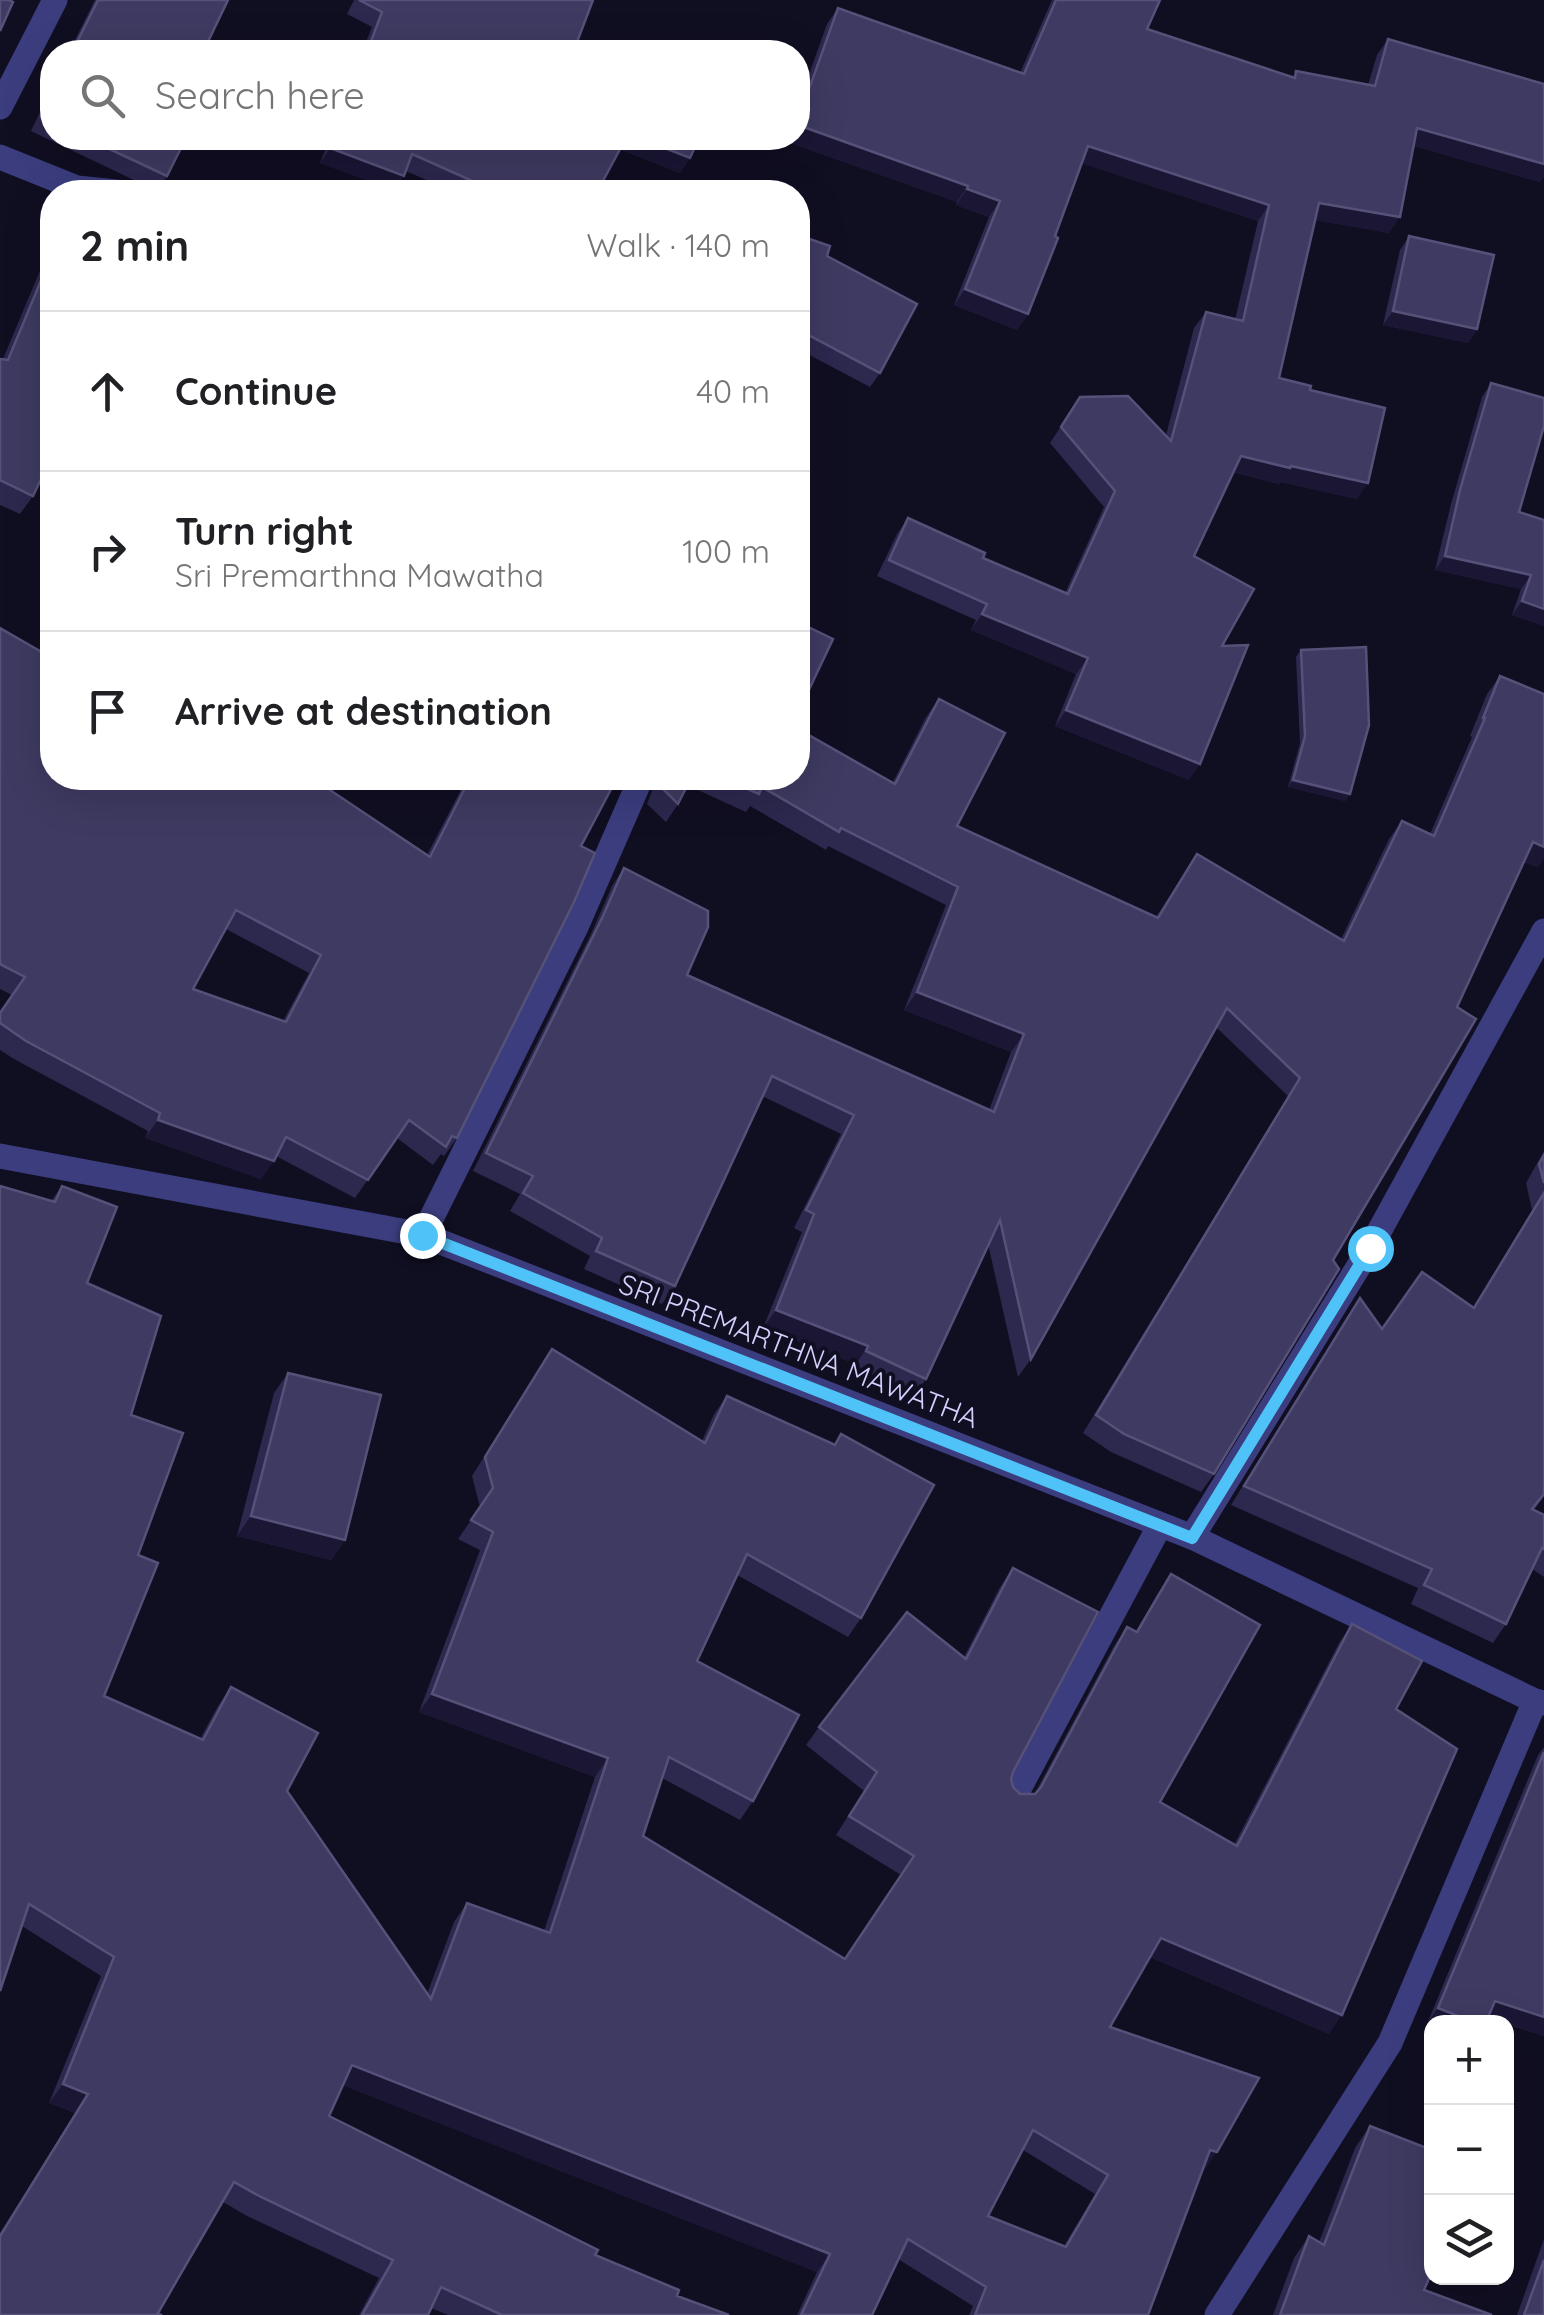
<!DOCTYPE html>
<html lang="en">
<head>
<meta charset="utf-8">
<style>
	body { margin:0; font-family:Quicksand,sans-serif; background:#f2f2f2; color:#202124 }
	.controls { position:absolute; right:30px; bottom:30px; display:grid; overflow:hidden; border-radius:20px; box-shadow:0 10px 40px #0002 }
	.controls button { width:90px; height:90px; display:grid; place-items:center; padding:0; border:0; border-bottom:2px solid #e0e0e0; background:#fff; color:#202124; font:50px sans-serif }
	.stop { position:absolute; width:30px; height:30px; margin:-22px; border:8px solid #4fc3f7; border-radius:50%; background:#fff }
	.stop.end { background:#4fc3f7; border-color:#fff; box-shadow:0 2px 10px #0008 }
	.list { margin:0; padding:0; list-style:none }
	h2 { display:flex; justify-content:space-between; align-items:center; height:130px; margin:0; padding:0 40px; font-size:42px }
	h2 small { font-size:32px; font-weight:400; color:#757577 }
	.list li { display:grid; grid-template-columns:65px 1fr auto; gap:30px; align-items:center; box-sizing:border-box; height:160px; padding:0 40px; border-top:2px solid #e0e0e0 }
	.list b { display:block; font-size:38px; white-space:nowrap }
	.list p { margin:0; font-size:32px; white-space:nowrap; color:#757577 }
	.list em { font-size:32px; font-style:normal; color:#757577 }
	.icon { flex:none; width:55px; height:55px; fill:none; stroke:currentColor; stroke-width:2; stroke-linecap:round; stroke-linejoin:round }
	.map { position:relative; flex:none; width:1544px; height:2315px; overflow:hidden }
	.search { position:absolute; background:#fff; box-shadow:0 10px 40px #0002; left:40px; top:40px; width:770px; height:110px; display:flex; align-items:center; gap:25px; box-sizing:border-box; padding:0 35px; border-radius:40px; color:#757577; font-size:38px }
	.panel { position:absolute; background:#fff; box-shadow:0 10px 40px #0002; left:40px; top:180px; width:770px; height:610px; border-radius:40px }
	.map>svg:first-child { display:block }
	.lines { fill:none; stroke-linecap:round; stroke-linejoin:round }
	.minor { stroke:#3b3d7e; stroke-width:25 }
	.wall { fill:#2c284e; fill-rule:evenodd }
	.shaded-wall { fill:#1a1634 }
	.building { fill:#3e3a61; stroke:#555179; stroke-width:2.5; fill-rule:evenodd }
	.route { stroke:#4fc3f7; stroke-width:12 }
	.labels { text-anchor:middle; stroke-width:8; stroke-linejoin:round; paint-order:stroke }
	.street-label { font-size:28px; fill:#d2d0fd; stroke:#100e21 }
</style>
</head>
<body>
<div class="map">
<svg width="1544" height="2315" viewBox="0 0 1544 2315">
	<rect width="100%" height="100%" fill="#100e21"/>
	<g class="lines">
		<!-- minor -->
		<g class="minor">
			<path d="M0 107 55 0"/>
			<path d="M0 157 77 188 116 192"/>
			<path d="M0 1156 423 1235 1192 1537 1535 1701 1544 1703"/>
			<path d="M423 1235 576 927 641 778"/>
			<path d="M1192 1537 1370 1248 1544 931"/>
			<path d="M1014 1798 1160 1525"/>
			<path d="M1217 2315 1390 2043 1535 1701"/>
		</g>
	</g>
	<!-- wall -->
	<g class="wall">
		<path d="M95 0H228L203 52H69Z"/>
		<path d="M354 0H593L577 42 598 52H362L372 27 347 14Z"/>
		<path d="M1052 0H1160L1147 29 1293 77 1296 71 1368 85 1377 55 1388 39 1544 84V176L1540 182 1414 146 1389 233 1315 220 1279 378 1310 390 1357 499 1281 482 1279 484 1233 472 1194 556 1222 646 1189 780 1055 726 1076 674 971 630 976 620 877 576 897 534 908 518 983 558 1065 593 1104 507 1050 443 1080 397 1166 435 1194 328 1206 312 1235 320 1258 221 1082 163 1028 314 1017 330 954 305 989 217 956 205 957 202 785 141 786 138H798V105L827 24 838 8 1020 73Z"/>
		<path d="M52 87V138H186L167 176 157 191 31 131Z"/>
		<path d="M330 138H699L690 158 680 173 620 149 597 192H454L406 171 394 190 320 163Z"/>
		<path d="M1409 236 1477 329 1468 343 1383 325 1400 250Z"/>
		<path d="M52 242V456L33 496 20 514 0 505V359H3Z"/>
		<path d="M827 256 880 373 870 387 802 351Z"/>
		<path d="M1491 383 1519 512 1544 520V626L1512 615 1521 589 1435 570 1451 504 1482 397Z"/>
		<path d="M0 628 52 658 427 855 467 778H617L581 846 457 1138 444 1156 441 1154 433 1165 397 1138 355 1198 276 1156 261 1179 145 1138 148 1131 14 1059 0 1050V1013L12 995 0 989ZM226 929 309 973 283 1021 193 989Z"/>
		<path d="M1301 650 1350 794 1345 801 1288 787 1300 743 1296 657Z"/>
		<path d="M1500 676 1544 694V858L1538 867 1524 862 1333 1260 1214 1474 1201 1492 1111 1452 1083 1433 1288 1096 1216 1027 1031 1359 1018 1377 988 1244 926 1379 914 1397 853 1369 856 1364 763 1328 802 1232 794 1228 841 1134 762 1096 675 1286 662 1304 584 1269 590 1256 510 1211 520 1194 473 1171 591 934 612 886 624 868 687 975 989 1110 1011 1052 904 1010 946 905 828 846 826 850 750 806 746 812 687 785 678 804 666 822 647 804 657 778H798L893 782 926 717 939 699 957 826 1156 917 1197 854 1341 939 1389 839 1402 821 1430 834 1472 737 1470 736 1487 694Z"/>
		<path d="M1544 1151V1496L1534 1510 1544 1515V1577L1532 1569 1506 1624 1493 1643 1411 1604 1418 1588 1231 1505 1347 1317 1360 1298 1382 1329 1473 1308 1532 1210 1526 1183Z"/>
		<path d="M62 1186 87 1283 131 1415 138 1555 104 1696 200 1739 218 1706 231 1687 287 1791 427 1994 454 1922 467 1903 544 1931 595 1777 419 1712 480 1550 458 1539 480 1507 472 1476 552 1349 702 1441 714 1414 727 1396 834 1444 841 1434 861 1618 848 1637 737 1575 697 1661 753 1801 740 1820 662 1778 643 1836 845 1959 901 1875 836 1835 864 1791 806 1745 819 1727 964 1657 1000 1587 1013 1568V1772L1011 1779 1013 1787 1020 1794 1035 1793 1114 1646 1127 1627 1136 1632 1158 1593 1171 1574 1160 1802 1234 1845 1339 1643 1352 1624 1396 1709 1329 2034 1150 1957 1110 2027 1204 2171 1202 2170 1148 2315H969L973 2306 898 2259 872 2315H797L817 2272 343 2085 329 2116 595 2255 677 2296 729 2315H448L431 2308 428 2315H359L379 2278 247 2216 223 2202 0 2315V2233L75 2113 49 2103 101 1976 22 1926 51 1201ZM1023 2150 1095 2194 1064 2246 988 2216Z"/>
		<path d="M288 1373 345 1540 331 1560 237 1536 274 1393Z"/>
		<path d="M1544 1747V2036L1488 2018 1427 2024 1538 1755Z"/>
		<path d="M1370 2126 1424 2290 1492 2315H1273L1294 2258 1309 2236 1319 2242 1355 2148Z"/>
		<path d="M1544 2239V2315H1517Z"/>
	</g>
	<!-- shaded-wall -->
	<g class="shaded-wall">
		<path d="M798 125 968 186 957 202 785 141 787 138H798Z"/>
		<path d="M1417 128 1544 164V176L1540 182 1406 144Z"/>
		<path d="M625 138H639L690 158 680 173 618 148Z"/>
		<path d="M1088 146 1269 205 1258 221 1077 162Z"/>
		<path d="M330 148 404 176 394 190 320 163Z"/>
		<path d="M967 189 1000 201 989 217 956 205Z"/>
		<path d="M1319 203 1400 217 1389 233 1308 219Z"/>
		<path d="M965 289 1028 314 1017 330 954 305Z"/>
		<path d="M1393 311 1477 329 1468 343 1383 325Z"/>
		<path d="M798 332 812 337 802 351 798 349Z"/>
		<path d="M1241 456 1291 466 1368 483 1357 499 1281 482 1279 484 1230 471Z"/>
		<path d="M1445 556 1531 575 1521 589 1435 570Z"/>
		<path d="M1522 601 1544 609V626L1512 615Z"/>
		<path d="M982 614 1088 658 1076 674 971 630Z"/>
		<path d="M1066 710 1200 764 1189 780 1055 726Z"/>
		<path d="M1293 780 1350 794 1345 801 1288 787Z"/>
		<path d="M1533 842 1544 847V858L1538 867 1521 860Z"/>
		<path d="M917 992 1024 1034 1011 1052 904 1010Z"/>
		<path d="M158 1120 274 1161 261 1179 145 1138Z"/>
		<path d="M776 1310 868 1346 856 1364 763 1328Z"/>
		<path d="M251 1516 345 1540 331 1560 237 1536Z"/>
		<path d="M432 1694 608 1758 595 1777 419 1712Z"/>
		<path d="M1161 1938 1342 2015 1329 2034 1148 1956Z"/>
		<path d="M1495 2001 1544 2017V2036L1484 2016Z"/>
		<path d="M1438 2008 1473 2022H1432V2026L1427 2024Z"/>
		<path d="M352 2065 830 2254 817 2272 339 2084Z"/>
		<path d="M63 2084 88 2094 75 2113 49 2103Z"/>
		<path d="M1210 2150 1217 2152 1204 2171 1196 2169Z"/>
	</g>
	<!-- building -->
	<g class="building">
		<path d="M0 0H9L13 2 0 31Z"/>
		<path d="M98 0H228L203 52H72Z"/>
		<path d="M359 0H593L577 42 598 52H367L382 12Z"/>
		<path d="M1056 0H1160L1147 29 1295 78 1296 71 1375 86 1388 39 1544 84V164L1417 128 1400 217 1319 203 1279 378 1311 386 1310 390 1385 408 1368 483 1291 466 1290 468 1241 456 1194 556 1254 589 1222 646 1248 645 1200 764 1066 710 1088 658 982 614 987 604 889 560 908 518 985 553 983 558 1068 594 1115 491 1061 427 1080 397 1128 396 1171 441 1206 312 1243 321 1269 205 1088 146 1055 236 1058 238 1028 314 965 289 1000 201 967 189 968 186 798 125V120L838 8 1024 74Z"/>
		<path d="M52 93V122L41 116Z"/>
		<path d="M86 138H186L167 176Z"/>
		<path d="M334 138H626L597 192H497L412 154 404 176 330 148Z"/>
		<path d="M639 138H699L690 158Z"/>
		<path d="M798 235 830 246 827 256 917 304 880 373 812 337 798 332Z"/>
		<path d="M1409 236 1494 255 1477 329 1393 311Z"/>
		<path d="M52 254V456L33 496 0 480V359L8 360Z"/>
		<path d="M1491 383 1544 398V426L1519 512 1544 520V609L1522 601 1531 575 1445 556 1460 490Z"/>
		<path d="M798 622 833 639 798 713Z"/>
		<path d="M0 628 52 658V778H312L430 857 470 778H617L581 846 595 853 574 902 457 1138 452 1136 446 1147 409 1120 368 1180 286 1137 274 1161 158 1120 160 1113 26 1041 0 1023V1013L25 977 0 964ZM236 910 321 955 286 1022 193 989Z"/>
		<path d="M1366 647 1369 725 1350 794 1293 780 1305 736 1301 650Z"/>
		<path d="M1500 676 1544 694V847L1533 842 1457 1007 1476 1019 1333 1260 1339 1269 1214 1474 1124 1434 1096 1415 1300 1078 1227 1008 1031 1359 1000 1220 926 1379 866 1351 868 1346 776 1310 814 1214 806 1210 854 1115 772 1076 675 1286 596 1251 602 1238 523 1193 533 1176 486 1153 603 916 624 868 708 911V927L687 975 994 1112 1024 1034 917 992 958 887 841 828 839 832 762 787 759 794 723 778H798V729L895 784 939 699 1005 733 957 826 1158 918 1197 854 1344 941 1402 821 1434 836 1485 718H1483Z"/>
		<path d="M663 778H691L678 804 660 786Z"/>
		<path d="M1544 1155V1183L1539 1164Z"/>
		<path d="M0 1186 55 1202 62 1186 117 1207 87 1283 161 1316 131 1415 183 1433 138 1555 158 1563 104 1696 203 1740 231 1687 318 1733 287 1791 431 1999 467 1903 550 1933 608 1758 432 1694 493 1532 471 1520 493 1488 485 1457 552 1349 705 1443 727 1396 835 1445 841 1434 934 1485 861 1618 747 1554 697 1661 799 1715 753 1801 669 1757 643 1836 845 1959 914 1856 849 1816 877 1772 819 1727 907 1612 966 1659 1013 1568 1098 1612 1013 1772 1011 1779 1013 1787 1020 1794H1035L1041 1787 1127 1627 1137 1632 1171 1574 1260 1625 1160 1802 1237 1846 1352 1624 1422 1661 1396 1709 1457 1749 1342 2015 1161 1938 1110 2027 1259 2078 1217 2152 1210 2150 1148 2315H975L986 2287 908 2239 872 2315H801L830 2254 352 2065 329 2116 598 2250 595 2255 679 2290 677 2296 729 2315H502L441 2287 428 2315H362L393 2260 261 2197 234 2182 158 2313 161 2315H0V2236L88 2094 63 2084 114 1957 29 1904 0 1991ZM1033 2130 1108 2175 1066 2247 988 2216Z"/>
		<path d="M1544 1193V1494L1532 1509 1544 1515V1549L1542 1548 1506 1624 1424 1585 1432 1569 1244 1486 1360 1298 1382 1329 1422 1272 1474 1308Z"/>
		<path d="M288 1373 381 1395 345 1540 251 1516Z"/>
		<path d="M1544 1752V2017L1495 2001 1486 2022H1473L1438 2008Z"/>
		<path d="M1370 2126 1432 2150V2272L1424 2290 1492 2315H1280L1309 2236 1324 2245Z"/>
		<path d="M1544 2260V2315H1524Z"/>
	</g>
	<g class="lines">
		<!-- route -->
		<path class="route" d="M422 1235 1192 1538 1370 1248"/>
	</g>
	<g class="labels">
		<!-- street labels -->
		<g class="street-label">
			<text transform="translate(799 1351) rotate(21)" y="10">SRI PREMARTHNA MAWATHA</text>
		</g>
	</g>
</svg>
<div class="controls">
<button>+</button>
<button>−</button>
<button><svg class="icon" aria-label="layers" viewBox="0 0 24 24"><path d="M12 4l9 5-9 5-9-5zM3 14l9 5 9-5"/></svg></button>
</div>
<div class="stop" style="left:1370px;top:1248px"></div>
<div class="stop end" style="left:422px;top:1235px"></div>
<div class="search"><svg class="icon" aria-label="search" viewBox="0 0 24 24"><circle cx="10" cy="10" r="6"/><path d="M15 15l6 6"/></svg>Search here</div>
<section class="panel">
<h2>2 min<small>Walk · 140 m</small></h2>
<ul class="list">
<li><svg class="icon" aria-label="ahead" viewBox="0 0 24 24"><path d="M12 20V5M6 11l6-6 6 6"/></svg><div><b>Continue</b></div><em>40 m</em></li>
<li><svg class="icon" aria-label="right" viewBox="0 0 24 24"><path d="M7 20v-9h11M14 6l5 5-5 5"/></svg><div><b>Turn right</b><p>Sri Premarthna Mawatha</p></div><em>100 m</em></li>
<li><svg class="icon" aria-label="arrive" viewBox="0 0 24 24"><path d="M6 21V4h12l-3 4 3 4H6"/></svg><div><b>Arrive at destination</b></div></li>
</ul>
</section>
</div>
</body>
</html>
